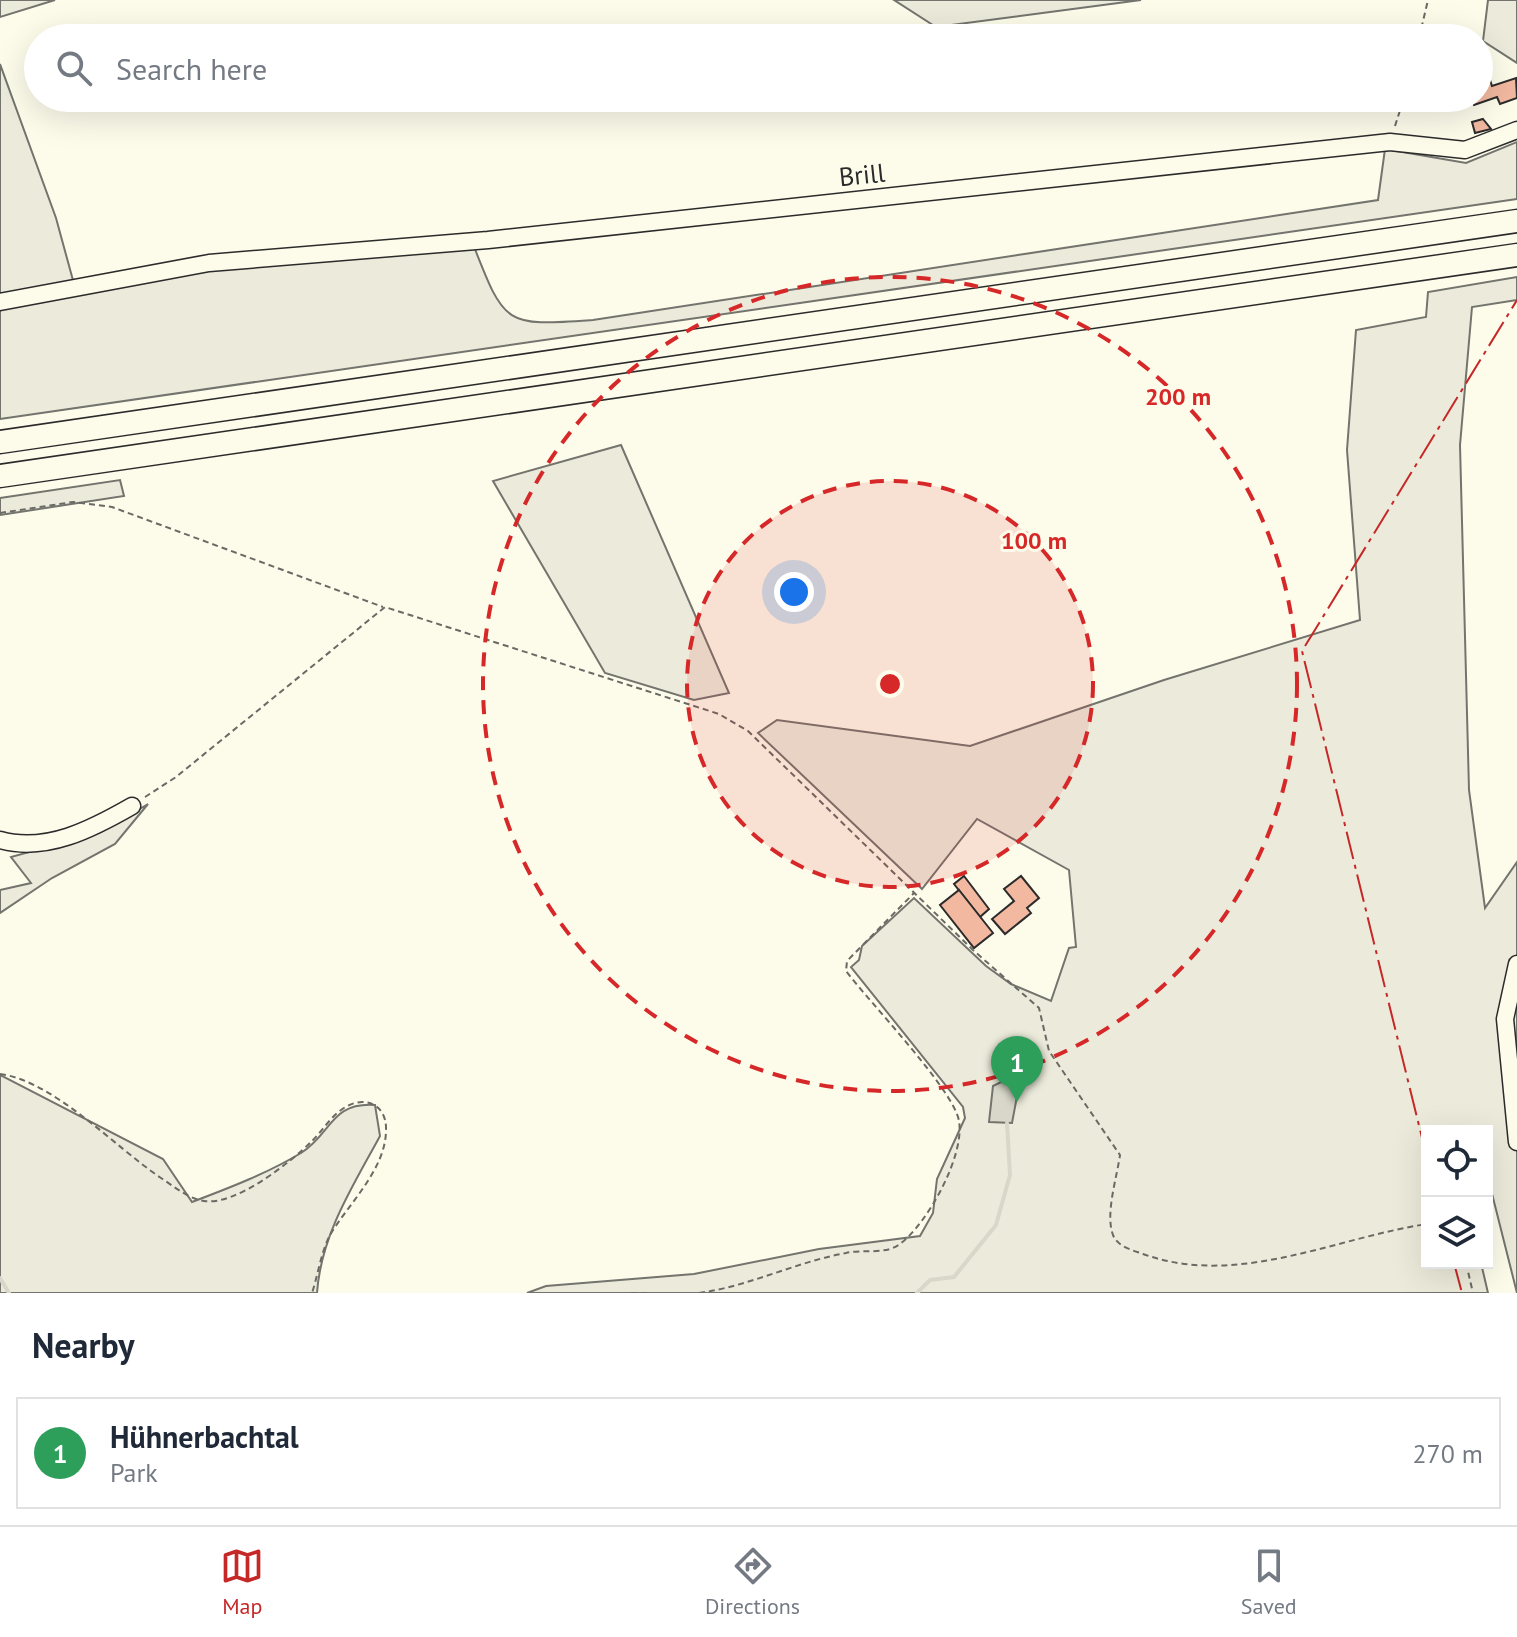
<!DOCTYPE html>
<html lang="en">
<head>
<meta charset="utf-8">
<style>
	body { margin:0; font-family:"PT Sans",sans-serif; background:#f2f2f3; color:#1f2937 }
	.controls { position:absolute; right:24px; bottom:24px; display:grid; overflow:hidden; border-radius:0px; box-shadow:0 8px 32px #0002 }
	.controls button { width:72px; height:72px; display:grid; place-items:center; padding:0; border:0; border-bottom:2px solid #e0e1e3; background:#fff; color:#1f2937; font:40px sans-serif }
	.you { position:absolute; left:794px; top:592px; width:28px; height:28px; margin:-20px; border:6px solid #fff; border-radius:50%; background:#1a73e8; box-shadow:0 0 0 12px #1a73e833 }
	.badge { display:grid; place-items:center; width:52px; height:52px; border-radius:50%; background:#c62828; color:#fff; font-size:26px; font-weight:700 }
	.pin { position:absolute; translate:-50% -66px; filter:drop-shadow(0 2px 4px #0008) }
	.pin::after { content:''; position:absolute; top:42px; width:28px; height:24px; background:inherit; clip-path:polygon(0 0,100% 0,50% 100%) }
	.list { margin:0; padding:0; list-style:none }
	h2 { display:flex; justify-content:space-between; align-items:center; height:104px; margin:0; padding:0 32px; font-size:34px }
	h2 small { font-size:26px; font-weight:400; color:#747a83 }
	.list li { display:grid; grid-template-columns:52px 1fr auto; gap:24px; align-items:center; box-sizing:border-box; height:112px; margin:0 16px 16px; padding:0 16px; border:2px solid #e0e1e3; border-radius:0px }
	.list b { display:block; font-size:30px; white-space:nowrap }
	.list p { margin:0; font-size:26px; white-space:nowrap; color:#747a83 }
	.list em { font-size:26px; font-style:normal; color:#747a83 }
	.icon { flex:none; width:44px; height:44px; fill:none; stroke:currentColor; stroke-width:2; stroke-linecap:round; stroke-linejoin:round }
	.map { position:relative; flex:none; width:1517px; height:1293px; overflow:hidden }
	.search { position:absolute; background:#fff; box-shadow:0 8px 32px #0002; left:24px; right:24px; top:24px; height:88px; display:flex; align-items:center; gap:20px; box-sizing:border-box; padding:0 28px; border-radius:44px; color:#747a83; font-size:30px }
	.sheet { height:232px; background:#fff }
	nav { display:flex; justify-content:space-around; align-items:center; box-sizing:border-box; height:112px; border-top:2px solid #e0e1e3; background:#fff; font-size:22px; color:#747a83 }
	nav a { display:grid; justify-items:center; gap:4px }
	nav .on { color:#c62828 }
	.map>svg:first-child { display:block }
	.green { fill:#ecebdb; stroke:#74746e; stroke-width:2 }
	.water { fill:#d8d7c9; stroke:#74746e; stroke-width:2 }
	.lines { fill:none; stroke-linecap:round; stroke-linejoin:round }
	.stream { stroke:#d8d7c9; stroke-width:4 }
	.building { fill:#f2b8a0; stroke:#2b2b2b; stroke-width:2 }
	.minor-casing { stroke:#2b2b2b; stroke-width:19 }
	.highway-casing { stroke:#2b2b2b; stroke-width:25 }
	.path { stroke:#6a6964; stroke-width:2; stroke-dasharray:6 4; stroke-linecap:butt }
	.minor { stroke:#fdfbea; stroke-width:16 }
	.highway { stroke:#fdfbea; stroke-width:22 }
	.power { stroke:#c62828; stroke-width:2; stroke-dasharray:28 6 4 6; stroke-linecap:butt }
	.ring { fill:none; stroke:#d62828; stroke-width:4; stroke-dasharray:14 10 }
	.labels { text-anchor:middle; stroke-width:6; stroke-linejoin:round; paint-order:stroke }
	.street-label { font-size:26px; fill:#2b2b2b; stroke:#fdfbea }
	.centre { fill:#d62828; stroke:#fdfbea; stroke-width:4 }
	.ring-label { font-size:24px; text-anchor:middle; font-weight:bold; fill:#d62828; stroke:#fdfbea; stroke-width:6; stroke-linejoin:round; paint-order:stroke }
</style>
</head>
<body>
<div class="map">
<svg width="1517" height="1293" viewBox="0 0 1517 1293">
	<rect width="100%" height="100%" fill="#fdfbea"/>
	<!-- green -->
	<g class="green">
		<path d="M0 0H55L0 17Z"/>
		<path d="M894 0H1141L936 27Z"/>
		<path d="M1488 0H1517V63L1483 41Z"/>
		<path d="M0 64 56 218 74 284 0 299Z"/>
		<path d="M1517 142V199L0 419V306L208 268 473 244C505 327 506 326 593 320L1378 200 1385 149 1466 163Z"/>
		<path d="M1517 277V300L1472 307 1460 445 1469 790 1485 908 1517 862V1293L1487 1174V1131H1427V1263H1481L1488 1293H527L546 1286 694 1274 819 1249 920 1236 933 1213 937 1179 965 1118 963 1107 851 967 859 960 862 946 914 898 986 966 1011 984 1051 1001 1069 948 1076 947 1069 870 977 819 922 889 758 733 777 720 970 746 1164 680 1360 620 1347 450 1356 330 1426 317 1428 292Z"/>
		<path d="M621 445 729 693 694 700 605 673 493 481Z"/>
		<path d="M120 480 124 496 0 515V498Z"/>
		<path d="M148 804 115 844 52 878 0 913V890L31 883 11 857 101 832Z"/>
		<path d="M0 1075 163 1159 192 1202C229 1188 268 1173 301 1153 332 1134 330 1102 375 1105L380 1136C353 1186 321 1235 317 1293H0Z"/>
	</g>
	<!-- water -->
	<path class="water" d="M1001 1082 1014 1084 1018 1091 1012 1123 989 1122 993 1086Z"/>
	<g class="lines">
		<!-- stream -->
		<g class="stream">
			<path d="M0 1278 9 1293"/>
			<path d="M917 1293 930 1280 954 1277 996 1225 1010 1175 1007 1123"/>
		</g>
	</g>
	<!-- building -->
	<g class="building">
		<path d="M1479 59 1485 61 1482 79 1479 78Z"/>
		<path d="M1489 77 1492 86 1516 78 1517 98 1500 104 1497 97 1474 105 1471 98H1479V80Z"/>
		<path d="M1483 119 1491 129 1475 133 1472 122Z"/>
		<path d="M964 876 989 909 980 917 954 884Z"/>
		<path d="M1021 876 1039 898 1027 908 1031 913 1005 934 992 919 1014 901 1004 889Z"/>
		<path d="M959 890 993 933 974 948 940 905Z"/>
	</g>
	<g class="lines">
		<defs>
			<g id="minor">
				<path d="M0 302 209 263 488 240 1390 142 1465 150 1517 130"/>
				<path d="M0 840C46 853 92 829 132 806"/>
				<path d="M1517 964 1505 1019 1517 1142"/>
			</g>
			<g id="highway">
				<path d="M0 442 1517 221"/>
				<path d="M0 476 1517 255"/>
			</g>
		</defs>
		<!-- minor casing -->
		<use href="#minor" class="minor-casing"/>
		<!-- highway casing -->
		<use href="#highway" class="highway-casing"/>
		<!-- path -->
		<g class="path">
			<path d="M1419 38 1428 0"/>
			<path d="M1395 126 1404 98"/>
			<path d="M0 513 73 502 112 507 383 607"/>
			<path d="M145 797 176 777 385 607 719 714 748 731 973 950 1039 1008 1049 1051 1120 1155C1117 1177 1105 1214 1113 1235 1118 1247 1132 1250 1143 1254 1237 1288 1334 1238 1427 1224"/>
			<path d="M0 1074C54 1081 116 1148 161 1178 175 1187 187 1198 204 1201 235 1206 290 1163 312 1141 322 1131 330 1118 341 1110 362 1094 387 1103 386 1130 386 1169 349 1203 330 1235 321 1252 318 1275 312 1293"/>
			<path d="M1466 1263 1473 1293"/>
			<path d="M631 1293H650"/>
			<path d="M699 1293C750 1286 796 1262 846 1253 863 1249 886 1255 900 1244 927 1224 965 1156 959 1121 954 1090 870 1003 846 971L847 961 914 893"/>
		</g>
		<!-- minor -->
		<use href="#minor" class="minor"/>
		<!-- highway -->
		<use href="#highway" class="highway"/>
		<!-- power -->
		<g class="power">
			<path d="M1427 1158 1302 651 1517 300"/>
			<path d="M1454 1263 1462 1293"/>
		</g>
	</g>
	<!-- distance rings -->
	<circle cx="890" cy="684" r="203" fill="#d62828" fill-opacity=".12"/>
	<g class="ring">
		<circle cx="890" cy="684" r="203"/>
		<circle cx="890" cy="684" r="407"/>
	</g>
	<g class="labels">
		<!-- street labels -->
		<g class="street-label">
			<text transform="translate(862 175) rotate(-6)" y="9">Brill</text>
		</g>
	</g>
	<circle cx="890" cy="684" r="12" class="centre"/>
	<g class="ring-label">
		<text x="1178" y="405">200 m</text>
		<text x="1034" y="549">100 m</text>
	</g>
</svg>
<div class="controls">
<button><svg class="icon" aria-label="locate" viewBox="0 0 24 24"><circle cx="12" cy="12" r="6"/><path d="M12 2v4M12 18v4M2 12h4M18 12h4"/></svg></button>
<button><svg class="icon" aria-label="layers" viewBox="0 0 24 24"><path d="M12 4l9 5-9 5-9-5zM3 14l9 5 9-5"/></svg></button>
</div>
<div class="you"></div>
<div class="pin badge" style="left:1017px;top:1102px;background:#2e9e5b">1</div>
<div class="search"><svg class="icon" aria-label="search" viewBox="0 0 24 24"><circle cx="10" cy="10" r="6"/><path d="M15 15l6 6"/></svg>Search here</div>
</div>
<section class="sheet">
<h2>Nearby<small></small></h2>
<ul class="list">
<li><span class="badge" style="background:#2e9e5b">1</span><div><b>Hühnerbachtal</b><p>Park</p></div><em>270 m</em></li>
</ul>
</section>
<nav>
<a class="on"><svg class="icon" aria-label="map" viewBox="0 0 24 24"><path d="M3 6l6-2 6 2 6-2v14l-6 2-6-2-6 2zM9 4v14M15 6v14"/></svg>Map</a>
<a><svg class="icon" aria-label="directions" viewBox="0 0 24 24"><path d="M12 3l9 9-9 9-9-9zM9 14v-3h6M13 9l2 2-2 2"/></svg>Directions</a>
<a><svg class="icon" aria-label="saved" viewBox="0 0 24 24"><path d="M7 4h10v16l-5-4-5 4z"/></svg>Saved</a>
</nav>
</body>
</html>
